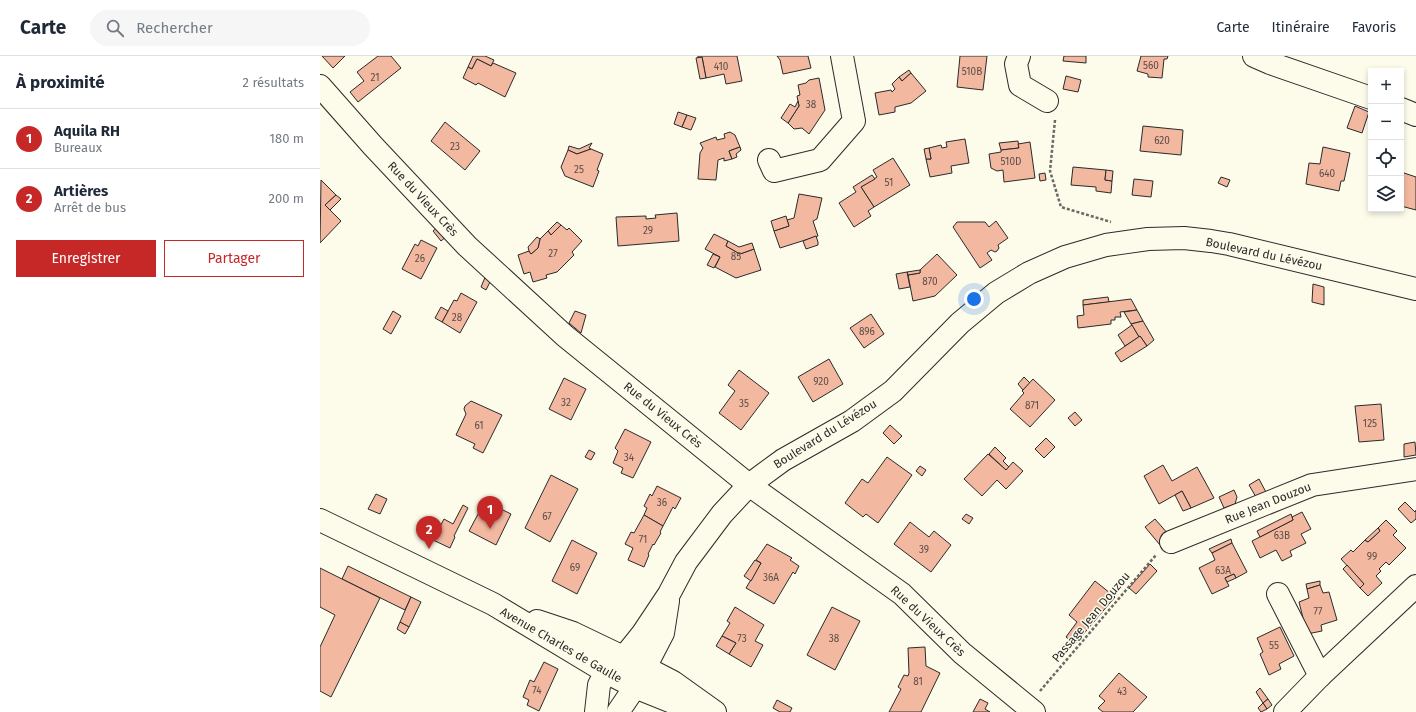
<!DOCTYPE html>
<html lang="fr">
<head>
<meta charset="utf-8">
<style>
	body { margin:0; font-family:"Fira Sans",sans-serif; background:#f6f6f7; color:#1f2937 }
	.controls { position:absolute; right:12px; top:12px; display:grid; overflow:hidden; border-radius:0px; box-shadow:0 2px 6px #0003 }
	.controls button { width:36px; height:36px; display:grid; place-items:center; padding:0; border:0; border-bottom:1px solid #e0e1e3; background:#fff; color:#1f2937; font:20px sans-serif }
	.you { position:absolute; left:654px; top:243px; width:14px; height:14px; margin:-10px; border:3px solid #fff; border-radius:50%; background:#1a73e8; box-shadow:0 0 0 6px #1a73e833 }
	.badge { display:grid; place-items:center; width:26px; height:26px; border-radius:50%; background:#c62828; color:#fff; font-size:13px; font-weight:700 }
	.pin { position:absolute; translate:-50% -33px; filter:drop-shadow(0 1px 2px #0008) }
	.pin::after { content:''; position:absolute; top:21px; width:14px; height:12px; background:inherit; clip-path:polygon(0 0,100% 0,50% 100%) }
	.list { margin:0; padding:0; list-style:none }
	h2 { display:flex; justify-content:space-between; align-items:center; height:52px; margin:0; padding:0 16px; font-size:17px }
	h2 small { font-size:13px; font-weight:400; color:#747a83 }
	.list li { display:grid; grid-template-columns:26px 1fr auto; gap:12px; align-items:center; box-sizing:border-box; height:60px; padding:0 16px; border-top:1px solid #e0e1e3 }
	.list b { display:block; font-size:15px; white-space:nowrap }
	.list p { margin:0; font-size:13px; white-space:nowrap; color:#747a83 }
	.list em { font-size:13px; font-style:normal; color:#747a83 }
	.actions { display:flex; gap:8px; padding:12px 16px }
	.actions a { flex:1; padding:9px 0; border:1px solid #c62828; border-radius:0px; text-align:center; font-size:14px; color:#c62828 }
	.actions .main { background:#c62828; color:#fff }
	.icon { flex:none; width:22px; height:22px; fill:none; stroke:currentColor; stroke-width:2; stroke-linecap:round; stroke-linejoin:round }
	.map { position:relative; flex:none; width:1096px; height:656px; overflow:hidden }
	header { display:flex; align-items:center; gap:24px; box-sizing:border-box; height:56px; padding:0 20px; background:#fff; border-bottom:1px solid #e0e1e3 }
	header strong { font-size:19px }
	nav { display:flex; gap:22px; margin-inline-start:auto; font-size:14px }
	.search { width:280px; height:36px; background:#f6f6f7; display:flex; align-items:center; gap:10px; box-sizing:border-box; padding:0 14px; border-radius:22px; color:#747a83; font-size:15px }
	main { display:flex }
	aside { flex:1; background:#fff }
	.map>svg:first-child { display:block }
	.building { fill:#f2b8a0; stroke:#2b2b2b }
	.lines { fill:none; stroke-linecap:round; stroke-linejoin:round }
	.minor-casing { stroke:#2b2b2b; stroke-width:24 }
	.major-casing { stroke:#2b2b2b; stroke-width:24 }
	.path { stroke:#6a6964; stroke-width:2.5; stroke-dasharray:3 2; stroke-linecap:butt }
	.minor { stroke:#fdfbea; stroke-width:22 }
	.major { stroke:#fdfbea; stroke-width:22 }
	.labels { text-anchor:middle; stroke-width:3; stroke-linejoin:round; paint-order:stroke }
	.number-label { font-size:10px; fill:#5d4e48 }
	.street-label { font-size:12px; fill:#2b2b2b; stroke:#fdfbea }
</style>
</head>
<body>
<header>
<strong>Carte</strong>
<div class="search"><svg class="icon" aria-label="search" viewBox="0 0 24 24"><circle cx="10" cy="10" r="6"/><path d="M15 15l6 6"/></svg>Rechercher</div>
<nav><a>Carte</a><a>Itinéraire</a><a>Favoris</a></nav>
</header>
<main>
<aside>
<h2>À proximité<small>2 résultats</small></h2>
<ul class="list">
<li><span class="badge">1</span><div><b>Aquila RH</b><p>Bureaux</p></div><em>180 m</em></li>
<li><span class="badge">2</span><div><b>Artières</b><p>Arrêt de bus</p></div><em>200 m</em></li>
</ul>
<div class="actions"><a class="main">Enregistrer</a><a>Partager</a></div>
</aside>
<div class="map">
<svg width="1096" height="656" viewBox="0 0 1096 656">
	<rect width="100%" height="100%" fill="#fdfbea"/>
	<!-- building -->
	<g class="building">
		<path d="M2 0H25L13 12Z"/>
		<path d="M58 0H71L81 12 38 46 30 36 44 25 37 16Z"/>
		<path d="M153 0H165L174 4 171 10 157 3 152 13 148 11Z"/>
		<path d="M378 0H417L422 25 406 28 404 18 386 22 382 1 378 2Z"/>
		<path d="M457 0H488L491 12 463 18 460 4Z"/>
		<path d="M640 0H667L663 34 637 31Z"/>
		<path d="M744 0H766V7L743 5Z"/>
		<path d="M821 0H848L847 3H844L842 22 828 21V18L817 15Z"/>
		<path d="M382 1 386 22 380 23 376 2Z"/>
		<path d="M157 3 171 10 173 7 196 17 185 41 158 27 156 29 143 22 148 11 152 13Z"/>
		<path d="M589 14 591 17 582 25 579 21Z"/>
		<path d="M591 17 606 35 591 47 575 51V56L559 59 555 37 571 34 572 36 575 33 572 28 579 21 582 25Z"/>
		<path d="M746 20 761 24 758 36 743 33Z"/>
		<path d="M499 22 505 54 489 78 482 72 474 73 468 67 479 50 477 40 480 39 478 29 486 27 489 24Z"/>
		<path d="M478 45 479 50 468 67 461 62 470 48 475 51Z"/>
		<path d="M1035 50 1049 56 1042 77 1027 72Z"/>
		<path d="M358 56 367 59 362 71 354 68Z"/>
		<path d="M367 59 376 62 371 74 362 71Z"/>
		<path d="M125 66 160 95 145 114 111 85Z"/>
		<path d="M823 70 863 74 861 99 820 95Z"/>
		<path d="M410 76 415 79 420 91 409 95 412 103 404 105V102L398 104 396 124 378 123 380 97 383 92 380 87 396 81 397 84 405 82 404 78Z"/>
		<path d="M645 83 649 107 631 110 632 117 610 121 606 103H611L609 92 621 89 622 92 627 91 626 86Z"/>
		<path d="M698 85 699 92 681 94 679 87Z"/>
		<path d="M710 86 715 122 684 126 683 114 677 115 671 112 669 98 681 96V94L699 92 698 88Z"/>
		<path d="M272 87 269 92 271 93 257 98 248 94 249 90 259 93Z"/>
		<path d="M420 91 421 94 416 98 417 101 412 103 409 95Z"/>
		<path d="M1003 91 1030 97 1024 125H1021L1019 135 986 128 989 107 1000 108Z"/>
		<path d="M609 92 611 103H606L604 93Z"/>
		<path d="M271 93 283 98 277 114 279 115 273 131 245 120 241 111 248 94 257 98Z"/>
		<path d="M573 102 590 129 554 151 541 131 557 121 553 114Z"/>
		<path d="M753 111 786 114 785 124 792 125 791 137 776 135V131L751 129Z"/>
		<path d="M786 114 793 115 792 125 785 124Z"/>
		<path d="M1081 116 1096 121V154L1081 150Z"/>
		<path d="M725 117 726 124 720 125 719 118Z"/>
		<path d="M552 119 555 123 541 131 554 151 548 155 551 160 534 171 519 147 536 136 533 131Z"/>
		<path d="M901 121 910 124 907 131 898 127Z"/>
		<path d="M814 123 833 125 831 141 812 139Z"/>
		<path d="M1 124 16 139 5 149 21 165 0 187Z"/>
		<path d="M479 138 502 142 497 163 493 165 498 180 460 192 454 175 469 170 467 164 474 162Z"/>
		<path d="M16 139 21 143 10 154 5 149Z"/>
		<path d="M357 157 359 185 298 190 296 161 326 160V163L336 162 335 159Z"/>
		<path d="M466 160 469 170 454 175 451 165Z"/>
		<path d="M676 165 688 182 678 189 679 192 677 195 675 196 671 194 667 197 672 204 660 212 633 171 637 166H665L669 171Z"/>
		<path d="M237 166 241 169 231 179 228 175Z"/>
		<path d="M241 169 247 174 249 172 262 185 252 196 254 199 237 216 226 219 227 222 213 226 210 216 204 218 198 199 209 195 211 198 218 192 220 183 228 175 231 179Z"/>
		<path d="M118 171 127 180 121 185 113 175Z"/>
		<path d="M394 178 408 185 406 190 420 198 434 193 441 214 416 222 395 211 400 201 385 193Z"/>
		<path d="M496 180 498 186V189L486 193 483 185Z"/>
		<path d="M217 181 220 183 218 192 211 198 209 195 208 191Z"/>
		<path d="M101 184 117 192 101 223 82 213 95 188 98 190Z"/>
		<path d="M408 185 419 191 432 187 434 193 420 198 406 190Z"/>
		<path d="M393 198 400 201 394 212 387 209Z"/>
		<path d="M617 198 637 219 615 240 593 245 588 219 600 217V214Z"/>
		<path d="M600 214V217L588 219 587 216Z"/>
		<path d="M587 216 590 231 579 233 576 218Z"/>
		<path d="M166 219 171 224 166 234 161 231Z"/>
		<path d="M993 228 1004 231V249L992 246Z"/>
		<path d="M141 237 157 246 140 277 122 266 134 244 137 245Z"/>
		<path d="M788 241 789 246 763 249V244Z"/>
		<path d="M811 243 817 254 800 256 801 261H795V264H791V268L758 272 757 260 764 259 763 249Z"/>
		<path d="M121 251 128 255 122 266 115 262Z"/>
		<path d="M817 254 823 265 811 268 804 256Z"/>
		<path d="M73 255 81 260 71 278 63 273Z"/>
		<path d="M255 255 266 259 261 277 249 267Z"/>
		<path d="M551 258 564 278 544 292 530 272Z"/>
		<path d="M823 265 834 284 827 290 820 280 819 281 811 268Z"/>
		<path d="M812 269 819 281 805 290 798 279Z"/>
		<path d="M820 280 827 290 801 306 795 297Z"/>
		<path d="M509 303 523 328 493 346 478 321Z"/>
		<path d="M419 314 449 337 421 374 399 357 415 335 408 329Z"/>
		<path d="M704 321 710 327 703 334 698 328Z"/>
		<path d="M244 322 266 333 251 364 229 353Z"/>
		<path d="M713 323 735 344 710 371 690 353 704 337 702 335Z"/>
		<path d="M151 345 182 359 163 397 153 392 155 388 136 379 146 358 144 353 145 350Z"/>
		<path d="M1061 348 1064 384 1039 386 1035 350Z"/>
		<path d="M755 356 762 364 755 370 748 362Z"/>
		<path d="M570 369 582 380 574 388 563 377Z"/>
		<path d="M305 373 331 386 313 422 301 417 303 412 293 407 298 395 295 392Z"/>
		<path d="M726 382 735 391 724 402 715 393Z"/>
		<path d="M1095 386 1096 399 1084 401V388Z"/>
		<path d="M675 391 686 402 683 405 689 411 686 414 669 398Z"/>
		<path d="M269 394 275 397 271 404 265 401Z"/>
		<path d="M668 398 686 414 693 406 703 415 686 433 677 424 662 440 644 423Z"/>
		<path d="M567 401 592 419 558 467 546 458 543 461 525 447 542 423 548 427Z"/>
		<path d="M843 409 852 425 877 411 894 442 871 452 862 435 839 448 824 420Z"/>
		<path d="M600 410 606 414 602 420 596 415Z"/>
		<path d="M231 419 258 433 230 486 205 472Z"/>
		<path d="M939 423 947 438 936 441 929 429Z"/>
		<path d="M337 430 361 442 355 453 353 451 343 470 324 459 327 452 324 450 330 438 332 440Z"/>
		<path d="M914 434 917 441 915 448 904 452 899 441Z"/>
		<path d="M862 435 871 452 863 455 855 439Z"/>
		<path d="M56 438 67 443 60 458 48 453Z"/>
		<path d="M165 445 191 458 176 489 149 475Z"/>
		<path d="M1085 446 1095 456 1096 454V463L1091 467 1078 453Z"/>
		<path d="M143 449 148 452 134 480 135 481 130 492 113 484 124 463 133 468Z"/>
		<path d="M982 456 991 473 981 478 986 487 970 495 972 500 962 505 956 494 940 502 932 485 973 464 972 461Z"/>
		<path d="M646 458 653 462 649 468 642 463Z"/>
		<path d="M971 458 973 464 940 481 937 475Z"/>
		<path d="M324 459 343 470 340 476 341 477 334 489 333 488 328 498 329 499 324 511 308 504 313 492 305 488 311 476 314 477Z"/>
		<path d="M835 463 849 479 840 489 825 471Z"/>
		<path d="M1066 464 1077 475 1073 479 1086 492 1069 509 1066 506 1059 513 1061 515 1056 520 1062 527 1048 540 1040 532 1044 528 1021 503 1031 494 1033 496 1045 484 1048 486 1060 475 1058 472Z"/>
		<path d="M590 466 609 481 614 475 631 489 611 516 574 488Z"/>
		<path d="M1058 472 1060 475 1048 486 1045 484Z"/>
		<path d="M911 483 912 487 892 497 889 493Z"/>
		<path d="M252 484 277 497 257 538 232 525Z"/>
		<path d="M912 487 927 516 916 522 914 518 905 522 909 530 892 538 879 512 895 504 892 497Z"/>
		<path d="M447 488 472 502 470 504 479 510 475 518 473 516 454 548 426 532 441 507 436 504Z"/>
		<path d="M435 504 441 507 431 525 424 520Z"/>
		<path d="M830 508 837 515 816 538 809 532Z"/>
		<path d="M1027 509 1044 528 1040 532 1023 513Z"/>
		<path d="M28 510 91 541 85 554 22 523Z"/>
		<path d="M0 512 60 542 11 641 0 635V591L15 559 0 551Z"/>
		<path d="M914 518 916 522 907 526 905 522Z"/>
		<path d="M775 525 795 541 755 588 746 581 757 566 749 559Z"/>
		<path d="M1000 525V529L987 533 986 528Z"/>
		<path d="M1000 529 1003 537 1009 536 1017 564 1001 569 1002 575 987 578 979 546 989 542 987 533Z"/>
		<path d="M91 541 101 546 89 571 80 566Z"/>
		<path d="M415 551 444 569 435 585 443 589 431 611 409 598 416 587 402 580 410 567 407 565Z"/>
		<path d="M512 551 540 565 515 614 487 599Z"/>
		<path d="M80 566 89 571 85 578 77 573Z"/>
		<path d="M960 571 974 600 959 608 961 613 949 619 940 598 943 596 937 582Z"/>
		<path d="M402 580 416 587 409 598 396 590Z"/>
		<path d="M605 591 606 610 620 617 601 656H569L581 633 578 631 584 619 588 620 589 617 588 592Z"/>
		<path d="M224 606 238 613 219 655 207 649 209 644 203 641 210 624 214 626Z"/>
		<path d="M799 617 827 641 813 656H783L778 652 785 645 779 640Z"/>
		<path d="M940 632 948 643 943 647 936 636Z"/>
		<path d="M660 643 668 647 665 653 670 656H653Z"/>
		<path d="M948 643 952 649 947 653 943 647Z"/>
		<path d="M457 644 472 652 470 656H460L453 652Z"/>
		<path d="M943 647 947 653 941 656 938 652Z"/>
	</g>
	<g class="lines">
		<defs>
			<g id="minor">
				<path d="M699 0 696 8 700 29 727 45"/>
				<path d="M934 0 950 7 1051 42"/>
				<path d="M0 30 53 90 147 190 245 280 429 429 582 538 642 597 714 656"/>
				<path d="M1081 53 1096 59"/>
				<path d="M449 104 454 115 500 104 534 65 522 0"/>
				<path d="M851 486 992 429 1096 413"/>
				<path d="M958 538 1000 620"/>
				<path d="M290 612 303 602 323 577 349 538 366 506 402 458 429 429 463 404 532 365 573 335 640 267 676 237 709 217 745 201 786 189 828 183 864 182 891 185 909 188 1096 233"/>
				<path d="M276 656 279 629 286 616 304 619"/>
				<path d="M298 656 315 631 343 577 348 545"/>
				<path d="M965 656 1000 620 1096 530"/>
			</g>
			<g id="major">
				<path d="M0 464 173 548 286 616 315 631 377 656"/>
				<path d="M217 565 253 577 326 612 353 626 395 656"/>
			</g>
		</defs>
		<!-- minor casing -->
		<use href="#minor" class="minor-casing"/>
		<!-- major casing -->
		<use href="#major" class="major-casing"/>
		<!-- path -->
		<g class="path">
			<path d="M735 64 730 115 741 151 791 166"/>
			<path d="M720 635 836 499"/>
		</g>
		<!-- minor -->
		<use href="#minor" class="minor"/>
		<!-- major -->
		<use href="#major" class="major"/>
	</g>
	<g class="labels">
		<!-- number labels -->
		<g class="number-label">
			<text x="831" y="13">560</text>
			<text x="401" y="14">410</text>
			<text x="652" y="19">510B</text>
			<text x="55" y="25">21</text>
			<text x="491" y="52">38</text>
			<text x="842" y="88">620</text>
			<text x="135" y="94">23</text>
			<text x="691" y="109">510D</text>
			<text x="259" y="117">25</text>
			<text x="1007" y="121">640</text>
			<text x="569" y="130">51</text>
			<text x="328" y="178">29</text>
			<text x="233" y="201">27</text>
			<text x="416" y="204">85</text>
			<text x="100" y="206">26</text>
			<text x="610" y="229">870</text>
			<text x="137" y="265">28</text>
			<text x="547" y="279">896</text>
			<text x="501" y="329">920</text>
			<text x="246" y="350">32</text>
			<text x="424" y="351">35</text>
			<text x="712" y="353">871</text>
			<text x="1050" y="371">125</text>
			<text x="159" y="373">61</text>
			<text x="309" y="405">34</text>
			<text x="342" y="450">36</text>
			<text x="227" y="464">67</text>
			<text x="962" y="483">63B</text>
			<text x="323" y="487">71</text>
			<text x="604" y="497">39</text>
			<text x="1052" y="504">99</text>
			<text x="255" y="515">69</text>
			<text x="903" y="518">63A</text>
			<text x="451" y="525">36A</text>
			<text x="998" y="559">77</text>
			<text x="422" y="586">73</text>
			<text x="514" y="586">38</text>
			<text x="954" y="593">55</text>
			<text x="598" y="629">81</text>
			<text x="217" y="638">74</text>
			<text x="802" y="639">43</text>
		</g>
		<!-- street labels -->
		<g class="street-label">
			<text transform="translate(103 143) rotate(47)" y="4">Rue du Vieux Crès</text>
			<text transform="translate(944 198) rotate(12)" y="4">Boulevard du Lévézou</text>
			<text transform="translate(343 359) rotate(39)" y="4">Rue du Vieux Crès</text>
			<text transform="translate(505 378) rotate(-32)" y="4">Boulevard du Lévézou</text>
			<text transform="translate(948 447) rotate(-22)" y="4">Rue Jean Douzou</text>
			<text transform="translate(771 561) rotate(-50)" y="4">Passage Jean Douzou</text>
			<text transform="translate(608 565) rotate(43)" y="4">Rue du Vieux Crès</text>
			<text transform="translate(241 589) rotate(30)" y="4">Avenue Charles de Gaulle</text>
		</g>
	</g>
</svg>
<div class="controls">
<button>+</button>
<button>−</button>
<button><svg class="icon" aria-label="locate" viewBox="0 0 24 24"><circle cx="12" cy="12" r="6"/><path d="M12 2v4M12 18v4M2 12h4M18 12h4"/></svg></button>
<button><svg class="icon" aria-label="layers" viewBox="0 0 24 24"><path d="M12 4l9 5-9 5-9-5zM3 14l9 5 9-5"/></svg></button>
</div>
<div class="you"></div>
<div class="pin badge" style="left:170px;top:473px">1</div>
<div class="pin badge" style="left:109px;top:493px">2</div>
</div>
</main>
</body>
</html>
